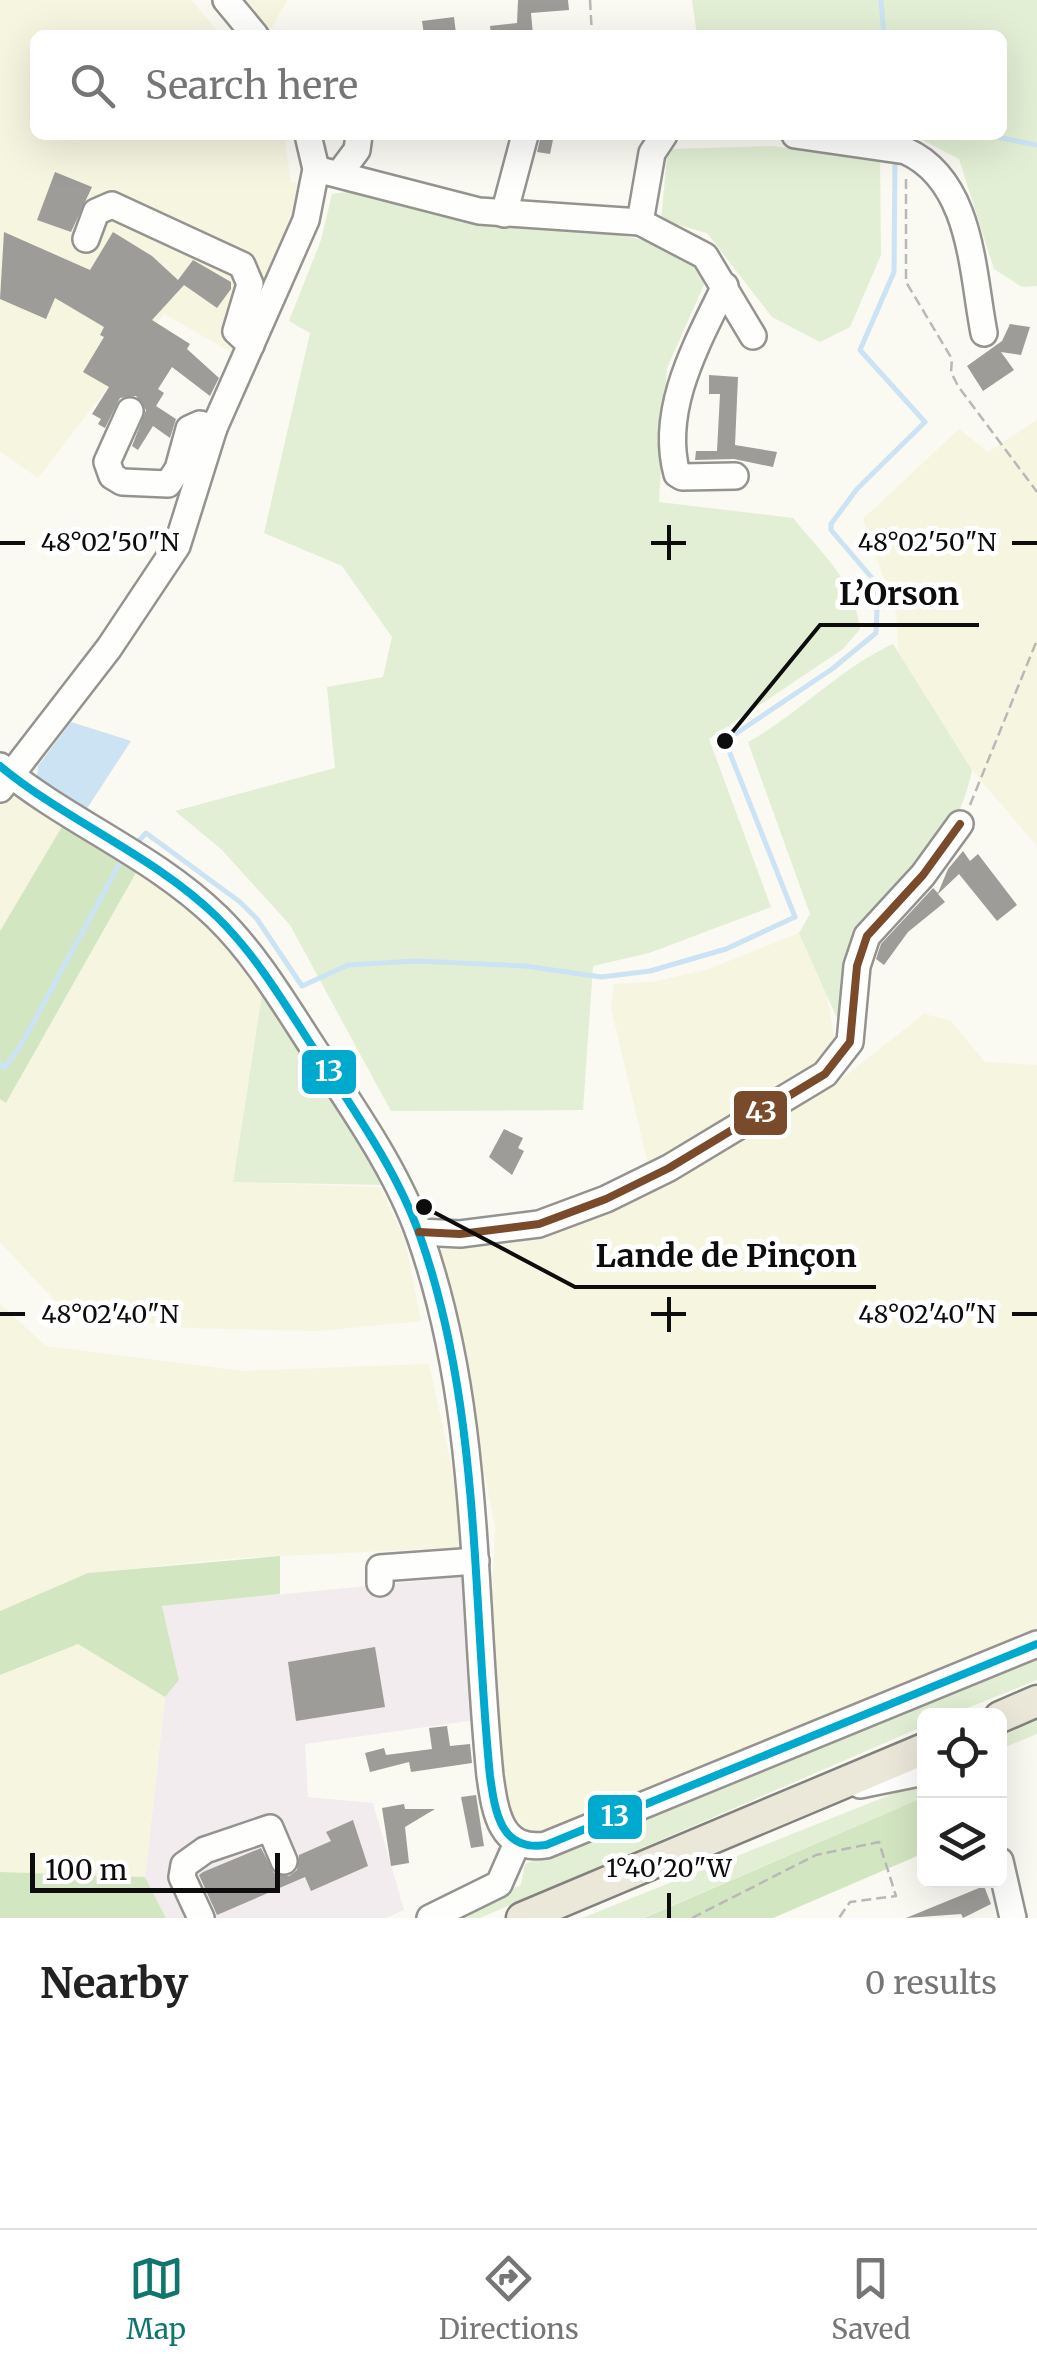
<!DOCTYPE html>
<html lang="en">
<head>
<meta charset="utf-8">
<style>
	body { margin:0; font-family:Merriweather,serif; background:#f6f6f6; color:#222 }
	.controls { position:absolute; right:30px; bottom:30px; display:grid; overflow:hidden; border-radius:15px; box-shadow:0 10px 40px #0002 }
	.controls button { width:90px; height:90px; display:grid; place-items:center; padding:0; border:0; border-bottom:2px solid #e0e0e0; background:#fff; color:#222; font:50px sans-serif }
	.scale { position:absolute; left:30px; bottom:25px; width:250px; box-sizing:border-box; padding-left:10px; border:5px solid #0d0d0d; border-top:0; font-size:28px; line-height:35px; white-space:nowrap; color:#0d0d0d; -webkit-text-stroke:8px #fff; paint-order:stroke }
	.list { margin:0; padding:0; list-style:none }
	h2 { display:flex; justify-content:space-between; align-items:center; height:130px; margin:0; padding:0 40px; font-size:42px }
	h2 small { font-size:32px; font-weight:400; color:#767676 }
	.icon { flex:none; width:55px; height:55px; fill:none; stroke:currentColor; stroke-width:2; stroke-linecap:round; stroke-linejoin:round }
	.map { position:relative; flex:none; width:1037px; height:1918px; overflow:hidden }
	.search { position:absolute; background:#fff; box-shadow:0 10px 40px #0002; left:30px; right:30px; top:30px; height:110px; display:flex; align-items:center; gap:25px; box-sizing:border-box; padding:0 35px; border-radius:15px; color:#767676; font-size:38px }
	.sheet { height:310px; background:#fff }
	nav { display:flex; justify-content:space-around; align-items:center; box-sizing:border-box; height:140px; border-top:2px solid #e0e0e0; background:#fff; font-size:28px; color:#767676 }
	nav a { display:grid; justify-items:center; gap:5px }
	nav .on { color:#0f766e }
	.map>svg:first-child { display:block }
	.industrial { fill:#f2ecef }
	.farmland { fill:#f6f5e0 }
	.green { fill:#e2efd4 }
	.forest { fill:#d3e6c2 }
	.water { fill:#cbe3f2 }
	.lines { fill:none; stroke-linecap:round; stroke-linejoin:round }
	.stream { stroke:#cbe3f2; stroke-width:5 }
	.building { fill:#9e9c98 }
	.minor-casing { stroke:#949390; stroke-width:30 }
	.major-casing { stroke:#81817d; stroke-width:35 }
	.path { stroke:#b8b8b6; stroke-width:2.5; stroke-dasharray:10 5; stroke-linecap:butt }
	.minor { stroke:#fefefd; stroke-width:25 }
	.major { stroke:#ebe8da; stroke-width:30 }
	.bus-1-casing { stroke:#fff; stroke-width:15 }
	.bus-2-casing { stroke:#fff; stroke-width:15 }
	.bus-1 { stroke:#00a9ce; stroke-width:8 }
	.bus-2 { stroke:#7a4b2a; stroke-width:8 }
	.ticks { fill:none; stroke:#0d0d0d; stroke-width:4 }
	.ticks-label { font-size:25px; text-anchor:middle; fill:#0d0d0d; stroke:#fff; stroke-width:10; stroke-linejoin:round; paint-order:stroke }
	.leader { fill:none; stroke:#0d0d0d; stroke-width:4 }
	.callout-dot { fill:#0d0d0d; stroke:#fff; stroke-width:4 }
	.callout-label { font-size:32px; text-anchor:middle; font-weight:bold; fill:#0d0d0d; stroke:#fff; stroke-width:10; stroke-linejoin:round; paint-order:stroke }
	.line-badge { stroke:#fff; stroke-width:4 }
	.badge-label { font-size:28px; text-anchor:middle; font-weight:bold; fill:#fff }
</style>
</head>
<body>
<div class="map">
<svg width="1037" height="1918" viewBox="0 0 1037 1918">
	<rect width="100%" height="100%" fill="#faf9f2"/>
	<!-- industrial -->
	<path class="industrial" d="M470 1576 476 1720 305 1744 308 1797 373 1803 404 1910 386 1918H166L145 1877 165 1697 179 1680 162 1606Z"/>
	<!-- farmland -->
	<g class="farmland">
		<path d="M0 0H191L221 35H35V135H284L291 182 301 184 299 207 238 356 164 314 38 478 0 451Z"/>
		<path d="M239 0H287L269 32Z"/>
		<path d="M1037 420V846L972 770 899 655 896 614 863 519 959 429 988 452Z"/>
		<path d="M6 793 63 825 0 931V799Z"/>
		<path d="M137 871 211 928 262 994 233 1182 380 1187 405 1240 421 1321 318 1331 189 1328 118 1319 54 1300 0 1242V1099L7 1102Z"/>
		<path d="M799 933 825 985 837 1051 816 1070 650 1172 611 1008 614 984 653 982 709 969Z"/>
		<path d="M924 1014 950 1020 985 1062 1037 1065V1629L561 1830 533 1834 508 1812 490 1644 495 1527 441 1250 538 1234 595 1218 655 1191 747 1127 844 1077Z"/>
		<path d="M0 1304 46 1346 243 1371 429 1364 469 1547 237 1558 89 1573 0 1611Z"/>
		<path d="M78 1644 165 1697 145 1877 0 1872V1675Z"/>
	</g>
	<!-- green -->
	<g class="green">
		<path d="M692 0H1037V286L1022 287 994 269 959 159 913 135H1002V35H697Z"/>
		<path d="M772 146 880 160 881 255 850 327 820 342 772 317 707 233 661 220 667 157 672 149Z"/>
		<path d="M361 190C405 202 451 219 496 225 584 238 628 219 710 271L667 368 659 502 793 518C823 555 854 580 860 629L843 649 709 739 771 907 649 953 593 966 583 1110 391 1111 290 925 221 849 175 811 335 768 327 687 383 677 392 637 342 566 264 533 310 333 289 321 321 240 332 194Z"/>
		<path d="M893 644 972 770C954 853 916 856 875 917 863 936 852 1012 846 1038L799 933 810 914 748 742C799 714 840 668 893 644Z"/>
		<path d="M262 994 386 1185 233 1182Z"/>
		<path d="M1037 1654V1680L950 1715 924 1716V1726L480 1918H435L521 1885 525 1864Z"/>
		<path d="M1037 1716V1734L1000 1749V1731Z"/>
		<path d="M924 1760V1797L643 1918H582L910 1787Z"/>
	</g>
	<!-- forest -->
	<g class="forest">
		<path d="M63 825 137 871 6 1103 0 1099V931Z"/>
		<path d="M280 1556V1594L162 1606 179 1680 165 1697 78 1644 0 1675V1611L88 1573Z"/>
		<path d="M924 1797V1853L773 1918H644Z"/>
		<path d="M0 1872 145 1877 166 1918H0Z"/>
	</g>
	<!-- water -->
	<path class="water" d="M71 722 131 741 86 810 37 777 38 766Z"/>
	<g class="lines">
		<!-- stream -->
		<g class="stream">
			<path d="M881 0 884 35"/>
			<path d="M986 135 1037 145"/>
			<path d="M133 847 146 833 240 902 257 919 302 986 348 965 416 961 525 966 601 977 650 971 726 949 795 917 725 741 832 669 876 633 878 585 831 530V524L857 489 925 422 860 350 894 272 895 157"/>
			<path d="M0 1064 4 1068 20 1047 122 859"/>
		</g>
	</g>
	<!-- building -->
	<g class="building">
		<path d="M518 0H568L569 10 531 13 533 35H491L490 26 517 23Z"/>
		<path d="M454 17 456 34 424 35 422 21Z"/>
		<path d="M541 135H554L550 154 537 152Z"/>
		<path d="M55 172 92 187 71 232 37 220Z"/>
		<path d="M4 232 90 270 113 232 152 256 178 280 193 260 231 282V289L217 308 184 285 152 320 190 344 187 349 219 378 210 396 172 367 158 389 164 393 156 406 176 419 170 438 153 426 138 450 132 446 146 410 136 396 120 398 105 428 98 424 101 419 92 414 109 387 83 372 104 337 100 335 104 327 55 298 46 319 0 299Z"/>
		<path d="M1010 324 1030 327 1021 355 1001 352 1014 370 983 391 967 366 1002 341Z"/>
		<path d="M709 375 738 377 735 445 777 452 773 467 734 459 695 460 696 451H717L720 394H709Z"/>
		<path d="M963 851 970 861 978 854 1017 905 997 921 959 874 938 894 945 902 908 932 884 965 876 959 881 944 933 888 938 893 948 869Z"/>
		<path d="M504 1129 523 1138 518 1148 524 1151 512 1175 489 1157Z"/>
		<path d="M375 1647 385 1707 296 1721 288 1662Z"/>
		<path d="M447 1726 450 1746 470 1744 472 1763 411 1772 409 1762 370 1772 365 1753 384 1748 386 1755 432 1749 429 1728Z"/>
		<path d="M476 1795 484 1846 471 1848 461 1797Z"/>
		<path d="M404 1804 405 1809H435L405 1827 409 1863 391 1866 382 1808Z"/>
		<path d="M353 1820 368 1866 311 1891 305 1877 217 1915 199 1875 203 1872 261 1848 274 1873 289 1876 297 1870 299 1855 331 1841 326 1832Z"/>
		<path d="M984 1886 991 1904 963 1918 961 1914 906 1918Z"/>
	</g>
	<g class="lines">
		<defs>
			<g id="minor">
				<path d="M226 0 255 35"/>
				<path d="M795 135 906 151C972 181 972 271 984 333"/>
				<path d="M316 169 479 211 640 222 652 153 664 135"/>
				<path d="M339 174 357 150 359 135"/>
				<path d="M504 214 525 135"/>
				<path d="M640 222 705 256 753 336"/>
				<path d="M86 239 96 212 112 205 242 265 250 284 236 331 251 345"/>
				<path d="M725 286C698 342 659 409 677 474L682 477 735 476"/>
				<path d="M130 411 107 462 112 476 122 482 168 484 178 469 189 429 200 424 214 428"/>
				<path d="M0 766C68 822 153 855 217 917 259 958 288 1010 320 1058 356 1113 398 1173 420 1236 481 1409 472 1596 490 1776 495 1811 500 1852 546 1845L1037 1644"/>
				<path d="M0 789 109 648 177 546 214 428 306 220 316 169 308 135"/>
				<path d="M419 1232 460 1234 539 1224 606 1199 669 1168 825 1074 850 1042 857 966 867 936 923 875 960 824"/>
				<path d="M380 1583V1568L476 1561"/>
				<path d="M860 1785 924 1772"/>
				<path d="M1000 1861 1013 1918"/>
				<path d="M201 1918 182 1877 184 1865 205 1850 270 1828 284 1861"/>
				<path d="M430 1918 499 1884 517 1843"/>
			</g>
			<g id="major">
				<path d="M1000 1717 1037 1701"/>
				<path d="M522 1918 924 1749"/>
			</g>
		</defs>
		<!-- minor casing -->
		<use href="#minor" class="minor-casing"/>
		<!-- major casing -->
		<use href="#major" class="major-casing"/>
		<!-- path -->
		<g class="path">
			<path d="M590 0 592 35"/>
			<path d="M906 179V282L952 359 951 372 958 386 1037 492"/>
			<path d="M970 805 1037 640"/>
			<path d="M692 1918 816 1855 879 1842 896 1896 850 1902 839 1918"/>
		</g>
		<!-- minor -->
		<use href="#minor" class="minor"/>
		<!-- major -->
		<use href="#major" class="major"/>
		<defs>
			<path id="bus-1" d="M0 766C68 822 153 855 217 917 259 958 288 1010 320 1058 356 1113 398 1173 420 1236 481 1409 472 1596 490 1776 495 1811 500 1852 546 1845L1037 1644"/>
			<path id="bus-2" d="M419 1232 460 1234 539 1224 606 1199 669 1168 825 1074 850 1042 857 966 867 936 923 875 960 824"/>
		</defs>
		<!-- bus-1 casing -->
		<use href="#bus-1" class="bus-1-casing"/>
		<!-- bus-2 casing -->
		<use href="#bus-2" class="bus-2-casing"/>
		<!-- bus-1 -->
		<use href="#bus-1" class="bus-1"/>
		<!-- bus-2 -->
		<use href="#bus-2" class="bus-2"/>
	</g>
	<!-- ticks -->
	<path class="ticks" d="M669 525V560M0 543H25M651 543H686M1012 543H1037M669 1297V1332M0 1314H25M651 1314H686M1012 1314H1037M669 1893V1918"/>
	<g class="ticks-label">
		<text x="110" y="551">48°02'50"N</text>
		<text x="927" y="551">48°02'50"N</text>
		<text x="110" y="1323">48°02'40"N</text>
		<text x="927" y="1323">48°02'40"N</text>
		<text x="669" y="1877">1°40'20"W</text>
	</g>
	<!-- callouts -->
	<path class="leader" d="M725 741L820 625H979M424 1207L575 1287H876"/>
	<g class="callout-dot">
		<circle cx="725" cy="741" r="10"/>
		<circle cx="424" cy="1207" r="10"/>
	</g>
	<g class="callout-label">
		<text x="899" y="605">L’Orson</text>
		<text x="726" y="1267">Lande de Pinçon</text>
	</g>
	<g class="line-badge">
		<rect x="300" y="1048" width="58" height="48" rx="10" fill="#00a9ce"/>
		<rect x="732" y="1089" width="57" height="48" rx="10" fill="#7a4b2a"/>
		<rect x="586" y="1793" width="58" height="48" rx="10" fill="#00a9ce"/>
	</g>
	<g class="badge-label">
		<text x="329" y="1081">13</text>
		<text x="761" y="1122">43</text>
		<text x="615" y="1826">13</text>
	</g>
</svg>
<div class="controls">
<button><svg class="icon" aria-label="locate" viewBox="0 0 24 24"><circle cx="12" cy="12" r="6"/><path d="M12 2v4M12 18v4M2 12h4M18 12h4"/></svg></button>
<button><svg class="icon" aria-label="layers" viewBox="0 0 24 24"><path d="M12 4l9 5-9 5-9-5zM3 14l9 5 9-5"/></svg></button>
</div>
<div class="scale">100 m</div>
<div class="search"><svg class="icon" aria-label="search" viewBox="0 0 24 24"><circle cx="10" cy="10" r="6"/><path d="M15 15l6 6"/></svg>Search here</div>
</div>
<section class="sheet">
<h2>Nearby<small>0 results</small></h2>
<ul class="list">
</ul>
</section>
<nav>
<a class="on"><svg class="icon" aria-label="map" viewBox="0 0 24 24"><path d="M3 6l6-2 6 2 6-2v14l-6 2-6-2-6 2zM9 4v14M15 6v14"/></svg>Map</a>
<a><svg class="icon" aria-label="directions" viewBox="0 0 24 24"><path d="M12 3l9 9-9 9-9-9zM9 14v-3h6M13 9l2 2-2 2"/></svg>Directions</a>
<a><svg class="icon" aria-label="saved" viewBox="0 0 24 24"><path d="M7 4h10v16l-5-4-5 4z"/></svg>Saved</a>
</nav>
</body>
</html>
